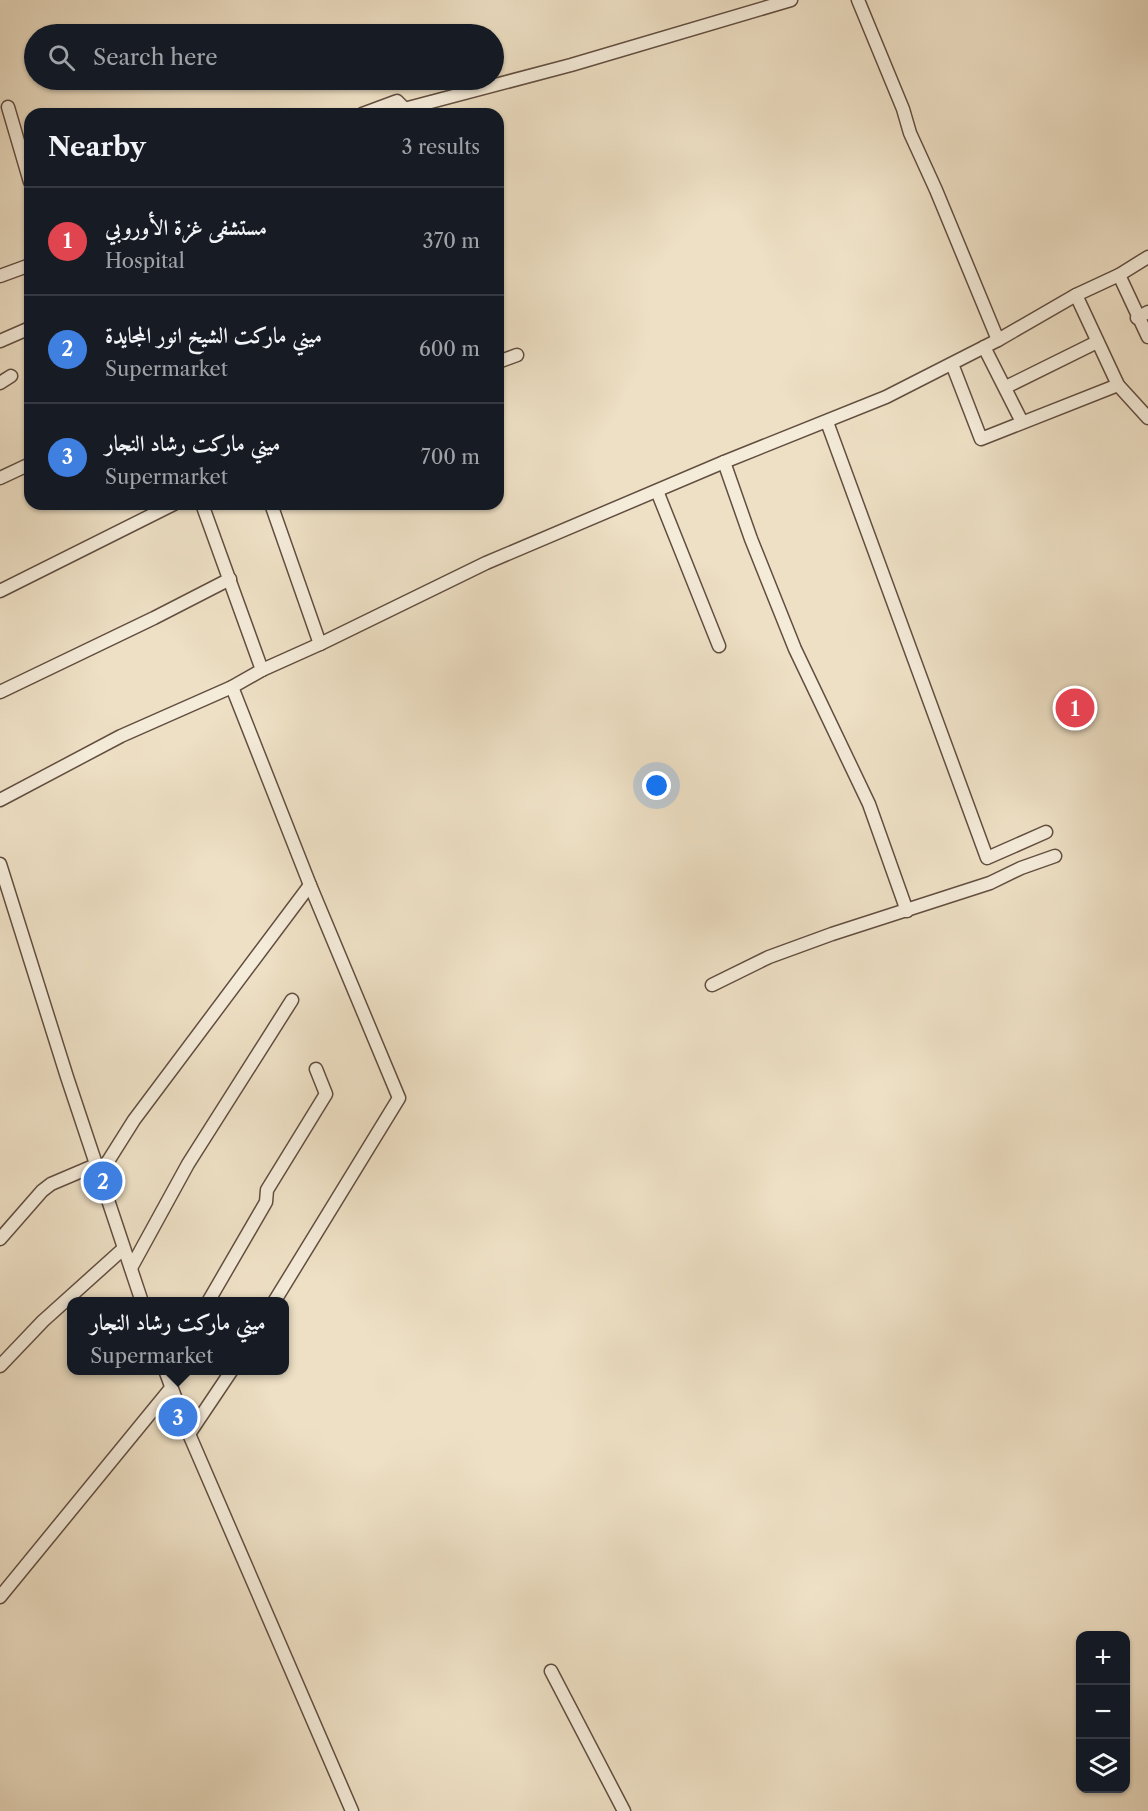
<!DOCTYPE html>
<html lang="en">
<head>
<meta charset="utf-8">
<style>
	body { margin:0; font-family:"Libre Caslon Text",Amiri,serif; background:#20242c; color:#f1f3f6 }
	.controls { position:absolute; right:18px; bottom:18px; display:grid; overflow:hidden; border-radius:12px; box-shadow:0 2px 4px #0004 }
	.controls button { width:54px; height:54px; display:grid; place-items:center; padding:0; border:0; border-bottom:2px solid #363941; background:#171b24; color:#f1f3f6; font:30px sans-serif }
	.you { position:absolute; left:657px; top:786px; width:21px; height:21px; margin:-15px; border:4px solid #fff; border-radius:50%; background:#1a73e8; box-shadow:0 0 0 9px #1a73e833 }
	.badge { display:grid; place-items:center; width:39px; height:39px; border-radius:50%; background:#c59692; color:#fff; font-size:20px; font-weight:700 }
	.pin { position:absolute; translate:-50% -50%; border:3px solid #fff; box-shadow:0 2px 6px #0006 }
	.popup { position:absolute; left:67px; top:1297px; width:222px; height:78px; box-sizing:border-box; display:grid; place-content:center; border-radius:12px; background:#171b24; filter:drop-shadow(0 2px 4px #0005); font-size:20px; white-space:nowrap; color:#9ea1a6 }
	.popup b { font-size:22px; color:#f1f3f6 }
	.popup::after { content:''; position:absolute; left:50%; top:100%; margin-left:-12px; border:12px solid transparent; border-top-color:#171b24 }
	.list { margin:0; padding:0; list-style:none }
	h2 { display:flex; justify-content:space-between; align-items:center; height:78px; margin:0; padding:0 24px; font-size:26px }
	h2 small { font-size:20px; font-weight:400; color:#9ea1a6 }
	.list li { display:grid; grid-template-columns:39px 1fr auto; gap:18px; align-items:center; box-sizing:border-box; height:108px; padding:0 24px; border-top:2px solid #363941 }
	.list b { display:block; font-size:22px; white-space:nowrap }
	.list p { margin:0; font-size:20px; white-space:nowrap; color:#9ea1a6 }
	.list em { font-size:20px; font-style:normal; color:#9ea1a6 }
	.icon { flex:none; width:33px; height:33px; fill:none; stroke:currentColor; stroke-width:2; stroke-linecap:round; stroke-linejoin:round }
	.map { position:relative; flex:none; width:1148px; height:1811px; overflow:hidden }
	.search { position:absolute; background:#171b24; box-shadow:0 2px 4px #0004; left:24px; top:24px; width:480px; height:66px; display:flex; align-items:center; gap:15px; box-sizing:border-box; padding:0 21px; border-radius:33px; color:#9ea1a6; font-size:22px }
	.panel { position:absolute; background:#171b24; box-shadow:0 2px 4px #0004; left:24px; top:108px; width:480px; height:402px; border-radius:18px }
	.map>svg:first-child { display:block }
	.lines { fill:none; stroke-linecap:round; stroke-linejoin:round }
	.minor-casing { stroke:#624e40; stroke-width:15 }
	.minor { stroke:#f4ebd9; stroke-width:12 }
</style>
</head>
<body>
<div class="map">
<svg width="1148" height="1811" viewBox="0 0 1148 1811">
	<rect width="100%" height="100%" fill="#eee0c5"/>
	<filter id="stains"><feTurbulence type="fractalNoise" baseFrequency=".00333" numOctaves="4"/><feColorMatrix values="0 0 0 0 .2 0 0 0 0 .09 0 0 0 0 .02 0 0 0 .5 -.17"/></filter>
	<radialGradient id="worn" r=".72"><stop offset=".6" stop-color="#630" stop-opacity="0"/><stop offset="1" stop-color="#630" stop-opacity=".3"/></radialGradient>
	<g class="lines">
		<defs>
			<g id="minor">
				<path d="M858 0 903 109 910 133 936 190 998 340"/>
				<path d="M8 107 30 182"/>
				<path d="M362 114 397 101 404 108H408L571 65 791 0"/>
				<path d="M1119 275 1148 337"/>
				<path d="M0 276 30 265"/>
				<path d="M1076 295 1118 385 1148 418"/>
				<path d="M1137 318 1148 312"/>
				<path d="M0 341 30 328"/>
				<path d="M984 347 1022 422"/>
				<path d="M498 362 517 355"/>
				<path d="M952 364 981 439 1118 385"/>
				<path d="M0 383 11 376"/>
				<path d="M1006 387 1097 342"/>
				<path d="M827 422 987 858 1046 832"/>
				<path d="M724 462 751 539 795 649 869 804 907 911"/>
				<path d="M0 478 30 464"/>
				<path d="M657 491 719 646"/>
				<path d="M202 504 262 670"/>
				<path d="M271 504 320 644"/>
				<path d="M0 591 174 504"/>
				<path d="M232 687 310 885 399 1098 274 1302"/>
				<path d="M0 692 154 618 230 579"/>
				<path d="M0 800 121 736 232 687 262 670 320 644 486 563 724 462 886 397 998 340 1076 295 1119 275 1148 257"/>
				<path d="M0 864 67 1077 142 1302"/>
				<path d="M712 985 769 957 832 934 990 883 1021 868 1055 856"/>
				<path d="M0 1239 42 1191 51 1184 91 1167 100 1174 134 1120 310 885"/>
				<path d="M131 1268 188 1164 292 1000"/>
				<path d="M208 1302 266 1202 267 1190 326 1094 316 1069"/>
				<path d="M0 1366 43 1321 123 1249"/>
				<path d="M165 1370 189 1434 352 1811"/>
				<path d="M189 1434 232 1370"/>
				<path d="M0 1597 171 1388"/>
				<path d="M551 1671 624 1811"/>
			</g>
		</defs>
		<!-- minor casing -->
		<use href="#minor" class="minor-casing"/>
		<!-- minor -->
		<use href="#minor" class="minor"/>
	</g>
	<rect width="100%" height="100%" filter="url(#stains)"/>
	<rect width="100%" height="100%" fill="url(#worn)"/>
</svg>
<div class="controls">
<button>+</button>
<button>−</button>
<button><svg class="icon" aria-label="layers" viewBox="0 0 24 24"><path d="M12 4l9 5-9 5-9-5zM3 14l9 5 9-5"/></svg></button>
</div>
<div class="you"></div>
<div class="pin badge" style="left:1075px;top:708px;background:#e0444e">1</div>
<div class="pin badge" style="left:103px;top:1181px;background:#3f7fe0">2</div>
<div class="pin badge" style="left:178px;top:1417px;background:#3f7fe0">3</div>
<div class="popup"><b>ميني ماركت رشاد النجار</b>Supermarket</div>
<div class="search"><svg class="icon" aria-label="search" viewBox="0 0 24 24"><circle cx="10" cy="10" r="6"/><path d="M15 15l6 6"/></svg>Search here</div>
<section class="panel">
<h2>Nearby<small>3 results</small></h2>
<ul class="list">
<li><span class="badge" style="background:#e0444e">1</span><div><b>مستشفى غزة الأوروبي</b><p>Hospital</p></div><em>370 m</em></li>
<li><span class="badge" style="background:#3f7fe0">2</span><div><b>ميني ماركت الشيخ انور المجايدة</b><p>Supermarket</p></div><em>600 m</em></li>
<li><span class="badge" style="background:#3f7fe0">3</span><div><b>ميني ماركت رشاد النجار</b><p>Supermarket</p></div><em>700 m</em></li>
</ul>
</section>
</div>
</body>
</html>
